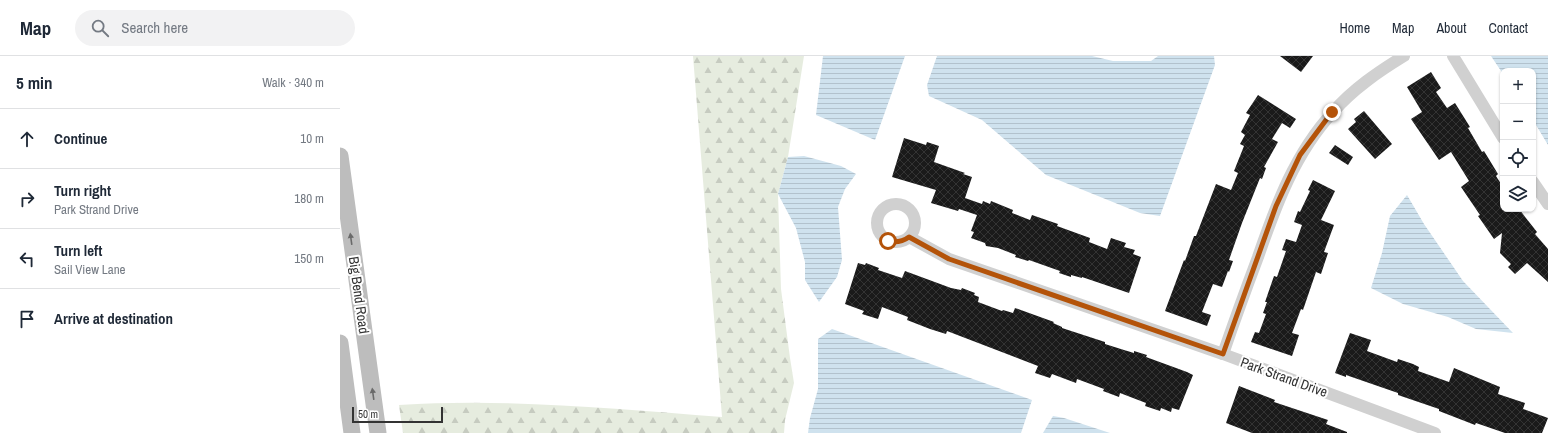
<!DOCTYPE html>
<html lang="en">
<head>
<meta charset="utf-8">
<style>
	body { margin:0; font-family:"Archivo Narrow",sans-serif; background:#f2f2f3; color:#1f2937 }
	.controls { position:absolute; right:12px; top:12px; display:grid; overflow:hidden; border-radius:8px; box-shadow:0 1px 3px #0004 }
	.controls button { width:36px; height:36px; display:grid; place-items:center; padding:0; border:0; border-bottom:1px solid #e0e1e3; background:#fff; color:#1f2937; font:20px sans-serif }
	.scale { position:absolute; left:12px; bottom:10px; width:91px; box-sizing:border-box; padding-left:4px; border:2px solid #333; border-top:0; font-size:11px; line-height:14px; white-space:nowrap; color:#333; -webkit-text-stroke:3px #fff; paint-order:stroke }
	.stop { position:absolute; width:12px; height:12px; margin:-9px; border:3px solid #b45309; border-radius:50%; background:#fff }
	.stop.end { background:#b45309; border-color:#fff; box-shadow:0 1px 4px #0008 }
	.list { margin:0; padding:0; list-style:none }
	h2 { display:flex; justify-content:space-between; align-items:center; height:52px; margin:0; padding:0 16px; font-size:17px }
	h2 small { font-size:13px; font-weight:400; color:#747a83 }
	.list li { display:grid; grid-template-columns:26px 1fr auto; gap:12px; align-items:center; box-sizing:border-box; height:60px; padding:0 16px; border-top:1px solid #e0e1e3 }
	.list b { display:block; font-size:15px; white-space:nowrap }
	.list p { margin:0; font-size:13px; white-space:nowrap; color:#747a83 }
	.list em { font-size:13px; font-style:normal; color:#747a83 }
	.icon { flex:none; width:22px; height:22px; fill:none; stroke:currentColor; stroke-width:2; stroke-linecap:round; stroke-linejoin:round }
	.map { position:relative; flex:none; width:1208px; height:377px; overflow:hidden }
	header { display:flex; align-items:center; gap:24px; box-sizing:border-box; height:56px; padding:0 20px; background:#fff; border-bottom:1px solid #e0e1e3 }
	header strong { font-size:19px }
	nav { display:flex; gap:22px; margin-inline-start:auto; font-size:14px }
	.search { width:280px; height:36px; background:#f2f2f3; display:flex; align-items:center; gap:10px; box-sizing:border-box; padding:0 14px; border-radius:22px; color:#747a83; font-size:15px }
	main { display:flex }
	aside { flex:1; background:#fff }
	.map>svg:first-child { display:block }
	.forest { fill:url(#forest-firs) }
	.water { fill:url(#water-rules) }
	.building { fill:url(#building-cross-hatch) }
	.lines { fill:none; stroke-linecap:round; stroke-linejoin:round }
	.minor { stroke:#d0d0d0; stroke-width:12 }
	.secondary { stroke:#bdbdbd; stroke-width:17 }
	.oneway { fill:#6a6a6a }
	.route { stroke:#b45309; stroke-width:5 }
	.labels { text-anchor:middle; stroke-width:4; stroke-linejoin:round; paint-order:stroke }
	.street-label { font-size:14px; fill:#333; stroke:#fff }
</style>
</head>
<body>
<header>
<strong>Map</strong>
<div class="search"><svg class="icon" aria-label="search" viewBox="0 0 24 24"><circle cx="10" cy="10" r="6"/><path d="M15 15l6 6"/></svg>Search here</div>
<nav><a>Home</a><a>Map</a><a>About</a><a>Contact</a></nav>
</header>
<main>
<aside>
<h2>5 min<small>Walk · 340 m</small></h2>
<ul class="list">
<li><svg class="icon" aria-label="ahead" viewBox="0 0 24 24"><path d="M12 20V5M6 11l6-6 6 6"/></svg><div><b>Continue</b></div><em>10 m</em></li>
<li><svg class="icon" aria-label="right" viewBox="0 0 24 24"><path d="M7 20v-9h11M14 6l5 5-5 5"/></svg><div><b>Turn right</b><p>Park Strand Drive</p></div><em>180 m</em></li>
<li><svg class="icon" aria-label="left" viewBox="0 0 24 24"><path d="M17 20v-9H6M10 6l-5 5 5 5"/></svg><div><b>Turn left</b><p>Sail View Lane</p></div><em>150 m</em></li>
<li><svg class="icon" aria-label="arrive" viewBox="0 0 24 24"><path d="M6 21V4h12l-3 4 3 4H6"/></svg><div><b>Arrive at destination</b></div></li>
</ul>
</aside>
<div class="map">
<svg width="1208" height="377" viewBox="0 0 1208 377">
	<defs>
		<pattern id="forest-firs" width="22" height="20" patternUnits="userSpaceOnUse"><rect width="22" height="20" fill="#e6ecdf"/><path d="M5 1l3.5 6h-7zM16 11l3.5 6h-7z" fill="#c6cbc0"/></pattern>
		<pattern id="water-rules" width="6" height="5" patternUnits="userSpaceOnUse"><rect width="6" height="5" fill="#cfe2ee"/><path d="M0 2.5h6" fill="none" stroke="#b2c2cd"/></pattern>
		<pattern id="building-cross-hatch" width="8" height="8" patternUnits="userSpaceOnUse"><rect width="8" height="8" fill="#1a1a1a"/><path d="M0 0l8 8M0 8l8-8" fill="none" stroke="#333"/></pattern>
	</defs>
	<rect width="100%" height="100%" fill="#fff"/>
	<!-- forest -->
	<path class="forest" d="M353 0H464L448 101 438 138 441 233 450 302 454 327 445 364 444 377H63L59 349C167 342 275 353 382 361Z"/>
	<!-- water -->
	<g class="water">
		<path d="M483 0H565L535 84 476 59Z"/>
		<path d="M597 0H752L773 5H811L818 0H874L875 9 820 160 800 157 706 119 642 64 589 40 587 29Z"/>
		<path d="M1151 0H1208V89L1193 64V15H1163V18Z"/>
		<path d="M464 100 501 110 516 118 505 133 498 151 502 204 497 221 479 246 465 224V206L456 172 438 138 448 101Z"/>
		<path d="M1067 139 1084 168 1123 225 1173 277 1136 273 1108 261 1063 248 1031 232 1042 197 1050 160Z"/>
		<path d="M492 273 692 344 681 377H468L470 362 478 333V283Z"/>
		<path d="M713 360 724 362 770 377H703Z"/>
	</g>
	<!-- building -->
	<g class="building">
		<path d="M940 0H973L961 16Z"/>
		<path d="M1091 16 1101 32 1096 36 1107 52 1115 47 1130 71 1128 72 1142 96 1144 95 1158 118 1156 120 1163 131V153H1179L1197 176 1195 178 1208 193V226L1187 207 1175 218 1168 211 1171 208 1160 197 1162 177 1154 183 1138 160 1140 159 1121 131 1129 125 1111 96 1099 104 1071 63 1082 56 1067 31Z"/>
		<path d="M918 39 956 63 950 72 942 67 932 83 938 86 924 111 926 112 922 123 920 122 902 167 889 204 893 205 889 216 888 215 882 231 873 228 862 256 871 259 867 270 825 255 844 204 845 205 854 180H856L876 128 891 134 898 117 894 115 904 90 900 88 905 79 901 76 910 59 906 57Z"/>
		<path d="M1024 55 1052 88 1035 103 1008 73 1016 66 1014 63Z"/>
		<path d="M564 82 586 89 587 86 599 90 594 106 625 117 623 118 632 121 625 142 642 148 643 145 650 148 651 145 673 154 672 157 690 164 692 159 718 168 717 170 750 182 749 186 767 193 771 182 786 187 784 191 795 194 793 198 801 201 789 237 742 221V222L731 219V221L719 217 720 215 689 204 688 205 675 201 676 199 658 192 646 190 645 187 631 182 634 176 631 175 637 159 619 153 618 155 591 147 596 134 552 121Z"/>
		<path d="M995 89 1013 101 1008 109 989 97Z"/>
		<path d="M973 124 995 135 981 164 994 169 984 196 988 197 981 218 976 216 963 254 961 253 952 277 959 279 952 300 911 286 915 276 919 277 926 258 923 257 927 246H925L934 220 937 221 946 195 942 194 946 183 956 186 962 169 954 166 958 155 960 156 970 135 968 134Z"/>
		<path d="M518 207 525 209 526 207 539 212 538 214 562 222 565 215 611 232 621 234 622 232 635 237 634 239 639 241 638 246 662 255 663 254 673 257 675 252 714 266 713 267 722 271V272L765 286V288L784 294 794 297V295L807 299 806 301 847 316 853 319 839 354 832 352 831 356 821 352 820 355 805 350 806 347 780 337 779 341 763 335 764 333 737 323 736 327 712 318 710 322 695 317 698 310 607 275 606 278 590 273 567 264 568 261 542 251 538 263 522 258 524 255 505 248Z"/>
		<path d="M1010 277 1031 284 1027 295 1057 306 1058 303 1073 308 1079 311 1078 315 1109 326 1114 312 1160 331 1158 338 1185 347 1183 353 1208 362 1202 377H1165L1136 367 1135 369 1099 355V353L1058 339V337L1006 319V321L995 317Z"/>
		<path d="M899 330 935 344 934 346 988 364 986 368 1007 376V377H912L886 367Z"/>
	</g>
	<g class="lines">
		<!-- minor -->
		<g class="minor">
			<path d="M1113 0 1163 82"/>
			<path d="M1193 126 1208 148"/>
			<circle cx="556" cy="167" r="19"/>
			<path d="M569 181 609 203 883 298 1095 377"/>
			<path d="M883 298C894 266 906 233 918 201 936 149 955 97 993 56 1013 33 1038 16 1064 0"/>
		</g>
		<!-- secondary -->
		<g class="secondary">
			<path d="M0 100 38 377"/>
			<path d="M0 287 12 377"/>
		</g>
	</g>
	<!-- one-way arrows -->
	<defs><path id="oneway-solid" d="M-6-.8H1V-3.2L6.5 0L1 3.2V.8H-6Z"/></defs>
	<g class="oneway">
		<use href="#oneway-solid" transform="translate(11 183) rotate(-98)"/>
		<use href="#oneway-solid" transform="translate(33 338) rotate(-98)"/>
	</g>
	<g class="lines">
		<!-- route -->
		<path class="route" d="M548 185C556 187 562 186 569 181L609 203 883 298 936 150 960 99 992 56"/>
	</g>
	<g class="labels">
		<!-- street labels -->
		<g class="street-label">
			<text transform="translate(19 239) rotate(82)" y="5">Big Bend Road</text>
			<text transform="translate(944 321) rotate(20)" y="5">Park Strand Drive</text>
		</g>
	</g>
</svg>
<div class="controls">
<button>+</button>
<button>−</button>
<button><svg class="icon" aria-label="locate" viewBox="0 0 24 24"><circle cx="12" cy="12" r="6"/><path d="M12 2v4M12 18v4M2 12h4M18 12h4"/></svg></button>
<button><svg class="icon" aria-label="layers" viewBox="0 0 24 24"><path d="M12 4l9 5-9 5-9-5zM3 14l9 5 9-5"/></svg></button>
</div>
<div class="scale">50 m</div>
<div class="stop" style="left:548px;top:185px"></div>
<div class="stop end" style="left:992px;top:56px"></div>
</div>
</main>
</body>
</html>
